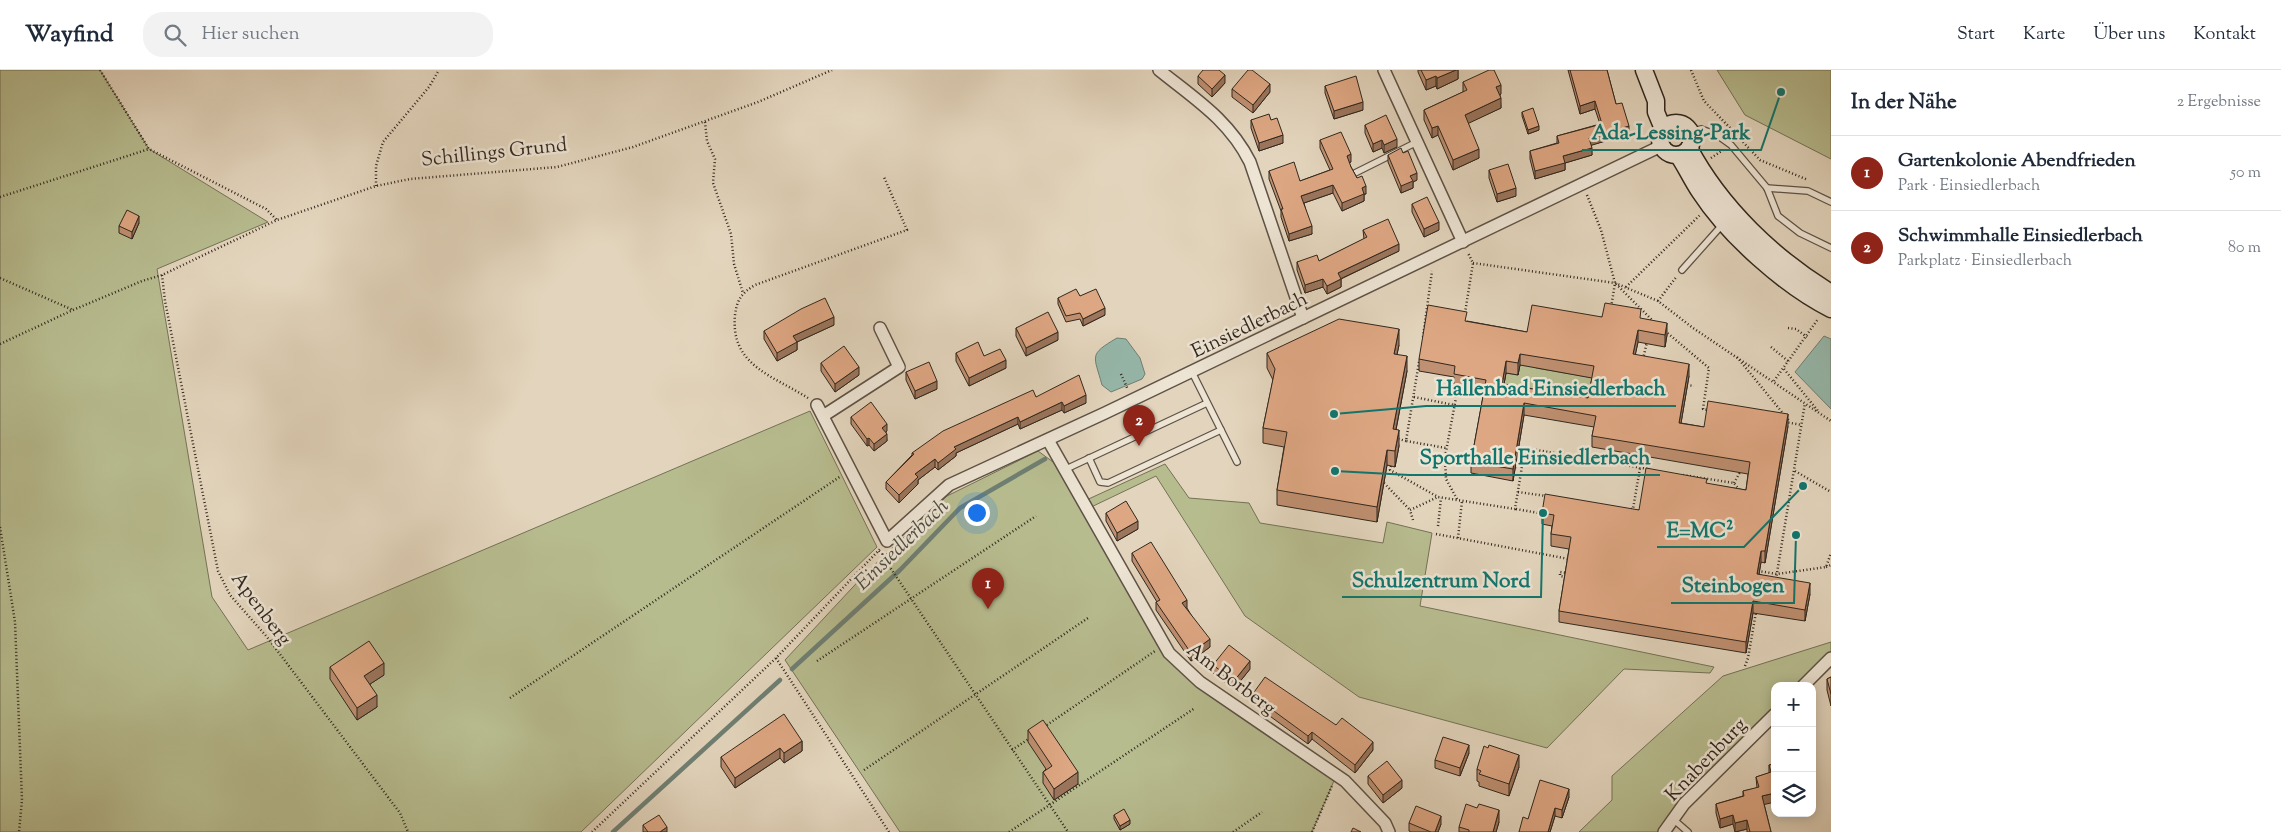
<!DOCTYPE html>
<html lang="de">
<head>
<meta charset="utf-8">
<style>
	body { margin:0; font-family:"Sorts Mill Goudy",serif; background:#f2f2f3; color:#1f2937 }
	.controls { position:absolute; right:15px; bottom:15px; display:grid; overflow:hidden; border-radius:10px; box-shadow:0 2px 12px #0003 }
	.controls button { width:45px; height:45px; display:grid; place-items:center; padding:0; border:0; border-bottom:1px solid #e0e1e3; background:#fff; color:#1f2937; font:25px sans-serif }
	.you { position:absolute; left:976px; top:442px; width:18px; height:18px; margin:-12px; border:4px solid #fff; border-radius:50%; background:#1a73e8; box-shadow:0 0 0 8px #1a73e833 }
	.badge { display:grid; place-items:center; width:32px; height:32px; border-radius:50%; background:#8f2418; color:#fff; font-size:16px; font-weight:700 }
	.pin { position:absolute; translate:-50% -41px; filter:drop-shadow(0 1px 2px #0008) }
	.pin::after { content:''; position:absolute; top:26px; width:18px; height:15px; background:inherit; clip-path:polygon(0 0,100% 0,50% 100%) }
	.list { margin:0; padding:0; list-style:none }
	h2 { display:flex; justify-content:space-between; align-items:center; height:65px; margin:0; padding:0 20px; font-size:21px }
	h2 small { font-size:16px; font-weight:400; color:#747a83 }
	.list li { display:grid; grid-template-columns:32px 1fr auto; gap:15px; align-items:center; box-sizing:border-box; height:75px; padding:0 20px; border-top:1px solid #e0e1e3 }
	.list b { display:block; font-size:19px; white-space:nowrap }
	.list p { margin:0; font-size:16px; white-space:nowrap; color:#747a83 }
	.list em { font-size:16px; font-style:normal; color:#747a83 }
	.icon { flex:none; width:28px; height:28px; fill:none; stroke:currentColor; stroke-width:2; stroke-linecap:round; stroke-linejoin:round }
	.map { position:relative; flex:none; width:1831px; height:762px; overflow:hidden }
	header { display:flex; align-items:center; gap:30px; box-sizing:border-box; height:70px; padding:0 25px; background:#fff; border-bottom:1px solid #e0e1e3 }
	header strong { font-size:24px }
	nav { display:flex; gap:28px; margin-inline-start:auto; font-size:18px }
	.search { width:350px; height:45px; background:#f2f2f3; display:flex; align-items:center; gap:12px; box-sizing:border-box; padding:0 18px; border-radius:20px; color:#747a83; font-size:19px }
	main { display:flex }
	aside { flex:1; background:#fff }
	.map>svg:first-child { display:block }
	.green { fill:#b7bc8f; stroke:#747256 }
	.water { fill:#96b9ac; stroke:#6e7f73 }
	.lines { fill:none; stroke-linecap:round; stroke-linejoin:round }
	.stream { stroke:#6e7f73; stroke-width:4.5 }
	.service-casing { stroke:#5e5246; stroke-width:8 }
	.minor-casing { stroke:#5e5246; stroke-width:14 }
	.secondary-casing { stroke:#31271e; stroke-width:19 }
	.path { stroke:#31271e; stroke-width:2.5; stroke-dasharray:1 2.5; stroke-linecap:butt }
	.service { stroke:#ede4d4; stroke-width:5.5 }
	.minor { stroke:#ede4d4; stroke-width:11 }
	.secondary { stroke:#ede4d4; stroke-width:16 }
	.wall { fill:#bf9071; stroke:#31271e; fill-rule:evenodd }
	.shaded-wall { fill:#9b755c; stroke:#31271e }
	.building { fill:#dea783; stroke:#31271e; fill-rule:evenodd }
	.labels { text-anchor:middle; stroke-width:5; stroke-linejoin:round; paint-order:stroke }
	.street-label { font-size:20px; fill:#31271e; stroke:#ede4d4 }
	.water-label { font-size:21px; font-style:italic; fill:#4a4c42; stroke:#ede4d4 }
	.leader { fill:none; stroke:#0f766e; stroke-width:2 }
	.callout-dot { fill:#0f766e; stroke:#ede4d4; stroke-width:2 }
	.callout-label { font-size:21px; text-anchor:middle; font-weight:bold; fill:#0f766e; stroke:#ede4d4; stroke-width:5; stroke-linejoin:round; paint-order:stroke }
</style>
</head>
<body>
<header>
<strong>Wayfind</strong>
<div class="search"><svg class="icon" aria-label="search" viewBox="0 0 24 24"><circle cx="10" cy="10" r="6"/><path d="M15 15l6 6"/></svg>Hier suchen</div>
<nav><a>Start</a><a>Karte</a><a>Über uns</a><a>Kontakt</a></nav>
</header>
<main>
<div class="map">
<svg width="1831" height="762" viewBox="0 0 1831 762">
	<rect width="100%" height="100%" fill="#e3d5bd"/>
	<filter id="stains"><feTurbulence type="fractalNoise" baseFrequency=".004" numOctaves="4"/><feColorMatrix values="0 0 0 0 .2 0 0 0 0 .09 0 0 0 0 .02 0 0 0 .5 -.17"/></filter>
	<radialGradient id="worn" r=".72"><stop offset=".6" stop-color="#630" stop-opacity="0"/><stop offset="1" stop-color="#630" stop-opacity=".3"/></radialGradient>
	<!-- green -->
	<g class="green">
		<path d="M0 0H100L149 79 268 152 157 199 212 527 248 580 810 341 877 477 581 762H0Z"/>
		<path d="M1717 0H1831V89L1745 45Z"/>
		<path d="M1511 275 1536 298 1594 308 1588 340 1502 325 1506 303 1518 305 1519 298Z"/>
		<path d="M1038 381 1064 400 1082 432 1165 394 1189 428 1249 433 1260 453 1383 473 1387 452 1432 463 1420 536 1714 597 1710 603 1624 599 1547 678 1359 627 1245 546 1156 406 1087 439 1169 583 1336 706 1312 762H900L785 590 866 503 947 426Z"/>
		<path d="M1831 572V588L1803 616H1775V644L1664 762H1579L1612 730V706L1723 606Z"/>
	</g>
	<!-- water -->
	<g class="water">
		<path d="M1824 266 1831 269V339L1795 302Z"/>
		<path d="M1117 268 1126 269 1140 288 1145 304 1142 309 1111 322 1102 315C1094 285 1088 285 1117 268Z"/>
	</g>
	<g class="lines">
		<!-- stream -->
		<g class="stream">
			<path d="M792 599 900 500 960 438 1045 389"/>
			<path d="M613 762 780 610"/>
		</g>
		<defs>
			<g id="service">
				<path d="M1690 62 1701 59 1717 65 1731 75 1767 118 1778 146 1800 163 1831 178"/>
				<path d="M1355 103 1417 72"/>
				<path d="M1767 118 1808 121 1831 132"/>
				<path d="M1682 200 1723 154"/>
				<path d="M1192 302 1237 392"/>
				<path d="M1089 388 1100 412 1108 413 1221 360"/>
				<path d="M1064 400 1207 333"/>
				<path d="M1673 749 1688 762"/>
			</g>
			<g id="minor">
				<path d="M1159 0C1195 29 1229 50 1250 92L1303 248"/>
				<path d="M1384 0 1463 172"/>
				<path d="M817 335 887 471 949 415 1105 343 1661 76"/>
				<path d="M823 346 899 297 880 258"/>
				<path d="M1048 370 1169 583 1200 612 1345 711 1385 753 1389 762"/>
				<path d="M1803 616 1831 588"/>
				<path d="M1664 762 1684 734 1775 644"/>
			</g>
			<g id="secondary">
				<path d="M1644 0 1656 31V42L1663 59"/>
				<circle cx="1676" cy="69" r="16"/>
				<path d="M1689 78C1721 138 1774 188 1831 223"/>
				<path d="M1678 85C1686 97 1692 110 1700 122 1728 165 1785 216 1831 239"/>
			</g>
		</defs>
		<!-- service casing -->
		<use href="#service" class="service-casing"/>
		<!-- minor casing -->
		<use href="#minor" class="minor-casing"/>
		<!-- secondary casing -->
		<use href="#secondary" class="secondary-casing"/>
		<!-- path -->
		<g class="path">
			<path d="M100 0 149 79 266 139 277 150"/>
			<path d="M1691 0 1704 31 1739 67"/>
			<path d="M705 52 707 71 715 89 713 113 731 164 734 194 743 223"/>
			<path d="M1743 72 1760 90 1808 110"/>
			<path d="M1711 88 1723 80"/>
			<path d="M376 116V96L383 72 429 17 439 0"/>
			<path d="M1587 125 1601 160 1615 213 1611 238"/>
			<path d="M0 127 149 79"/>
			<path d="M1473 193 1615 213 1658 231 1693 258 1831 351"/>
			<path d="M162 205 165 231 218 501 230 525 267 567 400 743 408 762"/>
			<path d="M0 208 73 240"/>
			<path d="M1616 214 1655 253"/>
			<path d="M1626 217 1700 145"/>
			<path d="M1658 231 1677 206"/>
			<path d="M1465 243 1473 193 1468 183"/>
			<path d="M1788 258 1796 259 1807 267"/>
			<path d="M1665 261 1709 298 1703 339 1708 340"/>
			<path d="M1423 267 1432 201"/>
			<path d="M0 274 73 240 142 211 162 205 277 150 376 116 410 109 557 97 633 77 758 32 832 0"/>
			<path d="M1771 277 1788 291"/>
			<path d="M1737 287 1790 352"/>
			<path d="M1643 289 1647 272"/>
			<path d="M1419 292 1406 371 1446 378"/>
			<path d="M1784 299 1818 341"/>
			<path d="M1121 304 1128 320"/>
			<path d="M1774 311 1818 249"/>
			<path d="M1687 315 1694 316"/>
			<path d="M1414 327 1454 335"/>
			<path d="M808 328C774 306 730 296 735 245 737 229 742 223 755 215L907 160 884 107"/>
			<path d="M1785 352 1802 355"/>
			<path d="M1395 368 1406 371"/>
			<path d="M1391 396 1390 400 1438 427 1515 439 1525 378 1648 399"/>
			<path d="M1515 398 1518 392"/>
			<path d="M1795 401 1831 422"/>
			<path d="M1683 405 1734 413 1740 421"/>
			<path d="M1384 413 1410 440"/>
			<path d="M1734 413 1740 402"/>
			<path d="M1518 422 1546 426"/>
			<path d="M1457 429 1446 409 1445 387 1458 317"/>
			<path d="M1516 439 1544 444"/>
			<path d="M1631 439H1633L1640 398"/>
			<path d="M1413 450 1410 440 1438 427"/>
			<path d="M1438 456 1441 428"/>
			<path d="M0 457 15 552 22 730 19 762"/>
			<path d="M1436 464 1569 489"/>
			<path d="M1458 468 1462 431"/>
			<path d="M879 481 1068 762"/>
			<path d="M1826 497 1831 495"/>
			<path d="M1758 501 1777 504 1826 497 1831 483"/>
			<path d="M1566 507 1560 506V502L1567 503"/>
			<path d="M1776 509 1805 333"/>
			<path d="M776 588 889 762"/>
			<path d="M817 591 1036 446"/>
			<path d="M1745 596 1748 588 1756 542"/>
			<path d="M510 628 841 406"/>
			<path d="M1044 657 1155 581"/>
			<path d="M1012 680 1030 668"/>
			<path d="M864 700 1088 548"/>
			<path d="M592 762 776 588 880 479"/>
			<path d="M1009 762 1195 638"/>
			<path d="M1233 762 1262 742"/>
			<path d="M1312 762 1332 716"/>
		</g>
		<!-- service -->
		<use href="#service" class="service"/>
		<!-- minor -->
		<use href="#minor" class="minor"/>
		<!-- secondary -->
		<use href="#secondary" class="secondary"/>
	</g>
	<!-- wall -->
	<g class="wall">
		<path d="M1418 0H1458V9L1437 19 1436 16 1426 20 1418 2Z"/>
		<path d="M1568 0H1607L1616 34 1629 64 1591 75 1592 85 1565 93V100L1535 109 1530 89V81L1557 73V66L1600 54 1595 39 1580 44Z"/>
		<path d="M1198 6 1225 13 1212 27 1198 14Z"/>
		<path d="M1463 12 1501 24 1500 25 1501 38 1468 53 1479 88 1453 100 1438 65 1432 68 1424 50V40L1463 22Z"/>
		<path d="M1325 16 1363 40 1334 49 1325 23Z"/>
		<path d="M1232 19 1270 22 1253 43 1232 27Z"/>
		<path d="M1522 42 1539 60 1528 64 1522 46Z"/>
		<path d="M1251 50H1271L1283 73 1259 81 1251 58Z"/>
		<path d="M1365 55 1397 77 1384 83 1382 78 1373 82 1365 63Z"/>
		<path d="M1320 70 1351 92 1349 93 1351 97 1366 124H1364V131L1342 141 1333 123 1304 133 1312 164 1289 171 1281 147V141L1269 109V101L1300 111 1330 100 1320 78Z"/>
		<path d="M1388 85 1417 110 1413 112V118L1401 123 1388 92Z"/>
		<path d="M1489 100 1516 126 1497 132 1489 108Z"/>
		<path d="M1412 134 1439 160 1424 167 1412 142Z"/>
		<path d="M139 153 132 169 119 163V156Z"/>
		<path d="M1363 160 1399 181 1341 209V217L1327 224 1323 217 1305 223 1297 200V192L1319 191 1364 169Z"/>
		<path d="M1080 226 1105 245 1083 256 1080 249 1066 252 1058 234V228Z"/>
		<path d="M1602 247 1641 249 1667 265 1665 277 1638 272 1635 285 1689 306 1681 353 1704 357 1788 356 1765 493 1761 492 1759 504 1810 524 1805 551 1753 543 1746 583 1559 552V541L1569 479 1551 476V464L1552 456 1542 454V443L1639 440 1707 414 1746 420 1748 404 1592 377V366L1594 357 1524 345 1513 411 1471 403V392L1484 321 1454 316V307L1419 301V289L1467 251 1527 262ZM1520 295 1592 308 1588 328 1504 314 1506 303 1518 305Z"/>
		<path d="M834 255 797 272V280L777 291 764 269V261Z"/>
		<path d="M1016 258 1058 270 1026 286 1016 266Z"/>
		<path d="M1399 275 1397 284 1407 301 1396 360 1399 376 1395 397 1387 395 1377 452 1277 435V420L1284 377 1263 373V358L1273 310 1267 298V283Z"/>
		<path d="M956 283 984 286 1006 298 969 316 956 291Z"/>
		<path d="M821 293 859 305 835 322 821 301Z"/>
		<path d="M906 302 937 319 915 329 906 310Z"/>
		<path d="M1036 327 1086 333 1064 343 1062 340 1020 359 1018 354 956 383V386L938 400 935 397 918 410V414L899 433 886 419V412L912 385V383Z"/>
		<path d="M851 347 887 361 886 362 887 371 874 381 869 375 867 376 851 354Z"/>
		<path d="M1106 443 1138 459 1117 471 1106 451Z"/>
		<path d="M1132 483 1187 538 1210 577 1191 591 1156 540V532H1157L1132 491Z"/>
		<path d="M1213 595 1250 599 1234 619 1213 603Z"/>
		<path d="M330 597 384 605 370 614 377 637 357 650 330 609Z"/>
		<path d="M1831 607V636L1827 620V609Z"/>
		<path d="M1252 625 1336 655 1373 680 1355 703 1312 669 1308 674 1252 633Z"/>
		<path d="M1028 660 1078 714 1054 730 1043 713V702L1046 699 1028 672Z"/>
		<path d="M802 671V681L784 693 780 688 735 718 721 697V687Z"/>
		<path d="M1469 683 1460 706 1435 698V690Z"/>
		<path d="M1775 694 1764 734 1771 762H1747V759L1735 762 1733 754 1720 758 1716 743V734L1743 726V721L1757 718 1756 707 1769 703V695Z"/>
		<path d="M1519 697 1509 726 1479 716V712L1477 711V699Z"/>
		<path d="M1368 706 1402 718 1383 733 1368 714Z"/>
		<path d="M1569 727 1562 748 1555 746 1550 762H1519L1528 749Z"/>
		<path d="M1114 745 1130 754 1120 760 1114 749Z"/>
		<path d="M1499 752 1496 762H1459V757Z"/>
		<path d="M1409 753 1441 754 1438 762H1411L1409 761Z"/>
		<path d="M643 755 667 762H643Z"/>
	</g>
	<!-- shaded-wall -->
	<g class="shaded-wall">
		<path d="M1456 0H1458V9L1437 19V8Z"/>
		<path d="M1225 5V13L1212 27V19Z"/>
		<path d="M1436 6V16L1426 20V10Z"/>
		<path d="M1270 14V22L1253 43V35Z"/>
		<path d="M1501 15V24L1496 27V17Z"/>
		<path d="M1501 28V38L1465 55V45Z"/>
		<path d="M1595 31V39L1580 44V36Z"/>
		<path d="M1363 32V40L1334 49V41Z"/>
		<path d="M1438 56V65L1432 68V58Z"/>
		<path d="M1539 56V60L1528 64V60Z"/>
		<path d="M1629 56V64L1589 76V68Z"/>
		<path d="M1283 65V73L1259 81V73Z"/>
		<path d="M1397 69V77L1384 83V75Z"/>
		<path d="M1382 70V78L1373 82V74Z"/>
		<path d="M1592 78V85L1565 93V100L1535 109V101L1563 86Z"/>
		<path d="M1479 79V88L1453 100V90Z"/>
		<path d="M1351 84V92L1347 93V86Z"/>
		<path d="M1417 103V110L1413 112V118L1401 123V116L1410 106Z"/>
		<path d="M1333 115V123L1301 134V126Z"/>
		<path d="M1366 116V124H1364V131L1342 141V133L1362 118Z"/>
		<path d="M1516 118V126L1497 132V124Z"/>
		<path d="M139 146V153L132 169V162Z"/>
		<path d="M1439 152V160L1424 167V159Z"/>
		<path d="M1312 156V164L1289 171V164Z"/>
		<path d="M1399 174V181L1338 210V203Z"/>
		<path d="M1323 209V217L1305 223V215Z"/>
		<path d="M1341 209V217L1327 224V216Z"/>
		<path d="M1105 238V245L1083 256V249Z"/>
		<path d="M834 247V255L797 272V280L777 291V283L793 266Z"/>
		<path d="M1667 253V265L1665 277V265Z"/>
		<path d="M1399 259V275L1394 299V284Z"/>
		<path d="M1638 260V272L1633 296V284Z"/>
		<path d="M1058 262V270L1026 286V278Z"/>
		<path d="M1520 284V295L1518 305V293Z"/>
		<path d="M1407 286V301L1393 375V359Z"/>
		<path d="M1006 290V298L969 316V308Z"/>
		<path d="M1506 291V303L1502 325V314Z"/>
		<path d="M1689 294V306L1679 365V353Z"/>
		<path d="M859 297V305L835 322V314Z"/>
		<path d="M937 311V319L915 329V321Z"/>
		<path d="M1086 325V333L1064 343V336Z"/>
		<path d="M1062 332V340L1020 359V352Z"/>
		<path d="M1524 333V345L1513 411V399Z"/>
		<path d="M1788 344V356L1765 493V481Z"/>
		<path d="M1018 347V354L956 383V386L938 400V393L954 377Z"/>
		<path d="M887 354V361L882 365V358Z"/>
		<path d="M1399 360V376L1395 397V381Z"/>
		<path d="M887 364V371L874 381V374Z"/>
		<path d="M869 368V375L867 376V369Z"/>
		<path d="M1387 380V395L1377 452V437Z"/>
		<path d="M935 389V397L918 410V414L899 433V425L915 404Z"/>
		<path d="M1138 451V459L1117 471V463Z"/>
		<path d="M1761 481V492L1757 516V504Z"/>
		<path d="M1810 513V524L1805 551V540Z"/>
		<path d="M1187 530V538L1182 541V533Z"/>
		<path d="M1753 531V543L1746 583V572Z"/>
		<path d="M1210 569V577L1191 591V583Z"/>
		<path d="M1250 591V599L1234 619V611Z"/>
		<path d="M384 593V605L364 618V606Z"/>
		<path d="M377 625V637L357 650V638Z"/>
		<path d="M1312 662V669L1308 674V666Z"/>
		<path d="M802 671V681L784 693V683Z"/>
		<path d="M1373 672V680L1355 703V695Z"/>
		<path d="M1469 675V683L1460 706V698Z"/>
		<path d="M780 678V688L735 718V708Z"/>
		<path d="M1519 685V697L1509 726V714Z"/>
		<path d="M1078 702V714L1054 730V719Z"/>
		<path d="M1402 710V718L1383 733V725Z"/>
		<path d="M1569 719V727L1562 748V740Z"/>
		<path d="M1775 723V732L1762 735V726Z"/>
		<path d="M1555 738V746L1550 762H1548Z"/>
		<path d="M1499 740V752L1496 762H1493Z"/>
		<path d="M1733 745V754L1720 758V749Z"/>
		<path d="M1441 746V754L1438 762H1435Z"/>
		<path d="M1130 750V754L1120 760V756Z"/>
		<path d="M1747 750V759L1735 762V753Z"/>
		<path d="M667 757V762H660Z"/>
	</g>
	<!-- building -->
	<g class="building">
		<path d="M1203 0H1219L1225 5 1212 19 1198 6Z"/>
		<path d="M1248 0H1252L1270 14 1253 35 1232 19Z"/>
		<path d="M1421 0H1456L1437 8 1436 6 1426 10Z"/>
		<path d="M1489 0H1494L1501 15 1496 17 1501 28 1465 45 1479 79 1453 90 1438 56 1432 58 1424 40 1467 20 1463 12Z"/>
		<path d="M1570 0H1607L1616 34 1622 33 1629 56 1589 68 1592 78 1563 86 1565 93 1535 101 1530 81 1559 73 1557 66 1602 54 1595 31 1580 36Z"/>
		<path d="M1356 6 1363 32 1334 41 1325 16Z"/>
		<path d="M1533 38 1539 56 1528 60 1522 42Z"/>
		<path d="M1269 44 1271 50 1277 48 1283 65 1259 73 1251 50Z"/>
		<path d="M1386 45 1397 69 1384 75 1382 70 1373 74 1365 55Z"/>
		<path d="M1341 62 1351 84 1347 86 1351 97 1357 108 1362 106 1366 116 1362 118 1364 124 1342 133 1333 115 1301 126 1312 156 1289 164 1281 139H1283L1269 101 1294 92 1300 111 1333 99 1320 70Z"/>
		<path d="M1401 78 1403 83 1408 81 1417 103 1410 106 1413 111 1401 116 1388 85Z"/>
		<path d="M1508 94 1516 118 1497 124 1489 100Z"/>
		<path d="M1427 127 1439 152 1424 159 1412 134Z"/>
		<path d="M127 140 139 146 132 162 119 156Z"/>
		<path d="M1388 149 1399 174 1338 203 1341 209 1327 216 1323 209 1305 215 1297 192 1317 185 1319 191 1367 167 1363 160Z"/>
		<path d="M1076 219 1080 226 1096 219 1105 238 1083 249 1080 243 1066 246 1058 228Z"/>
		<path d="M825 228 834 247 793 266 797 272 777 283 764 261 801 239Z"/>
		<path d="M1605 233 1641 239 1640 248 1667 253 1665 265 1638 260 1633 284 1689 294 1679 353 1704 357 1708 331 1788 344 1765 481H1761L1757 504 1810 513 1805 540 1753 531 1746 572 1559 541 1571 467 1551 464 1554 445 1542 443 1545 424 1639 440 1646 398 1707 409 1706 413 1746 420 1750 392 1592 366 1596 346 1524 333 1513 399 1471 392 1486 310 1454 304 1455 296 1419 289 1428 235 1467 242 1465 251 1527 262 1532 235 1602 247ZM1520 284 1594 296 1588 328 1502 314 1506 291 1518 293Z"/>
		<path d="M1048 242 1058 262 1026 278 1016 258Z"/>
		<path d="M1339 249 1399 259 1394 284 1407 286 1393 359 1399 360 1395 381 1387 380 1377 437 1277 420 1287 362 1263 358 1275 299 1267 283Z"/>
		<path d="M978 272 984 286 1000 279 1006 290 969 308 956 283Z"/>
		<path d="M844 276 859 297 835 314 821 293Z"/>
		<path d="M929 292 937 311 915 321 906 302Z"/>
		<path d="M1079 305 1086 325 1064 336 1062 332 1020 352 1018 347 954 377 956 379 938 393 935 389 915 404 918 407 899 425 886 412 914 384 912 383 943 361 1033 320 1036 327Z"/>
		<path d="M871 332 887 354 882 358 887 364 874 374 869 368 867 369 851 347Z"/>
		<path d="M1126 431 1138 451 1117 463 1106 443Z"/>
		<path d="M1151 472 1187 530 1182 533 1210 569 1191 583 1156 532 1160 530 1132 483Z"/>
		<path d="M369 571 384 593 364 606 377 625 357 638 330 597Z"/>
		<path d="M1229 575 1250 591 1234 611 1213 595Z"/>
		<path d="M1265 607 1336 655 1342 648 1373 672 1355 695 1312 662 1308 666 1252 625Z"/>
		<path d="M1831 607V624L1827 609Z"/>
		<path d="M784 644 802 671 784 683 780 678 735 708 721 687Z"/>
		<path d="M1043 650 1078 702 1054 719 1043 702 1052 696 1028 660Z"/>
		<path d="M1443 667 1469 675 1460 698 1435 690Z"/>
		<path d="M1489 675 1519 685 1509 714 1479 704 1481 701 1477 699 1484 676 1488 678Z"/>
		<path d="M1387 691 1402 710 1383 725 1368 706Z"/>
		<path d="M1775 694V723L1762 726 1771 762H1750L1747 750 1735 753 1733 745 1720 749 1716 734 1744 726 1743 721 1759 717 1756 707 1771 702 1769 695Z"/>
		<path d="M1540 710 1569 719 1562 740 1555 738 1548 762H1519L1523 747 1528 749Z"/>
		<path d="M1466 734 1477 738 1479 734 1499 740 1493 762H1469V760L1459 757Z"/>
		<path d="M1416 736 1441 746 1435 762H1431L1409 753Z"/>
		<path d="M1124 739 1130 750 1120 756 1114 745Z"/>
		<path d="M659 745 667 757 660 762H648L643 755Z"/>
		<path d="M1353 758 1361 762H1351Z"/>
	</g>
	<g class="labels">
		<!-- street labels -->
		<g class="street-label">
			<text transform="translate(494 81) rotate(-6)" y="7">Schillings Grund</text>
			<text transform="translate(1249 254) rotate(-26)" y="7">Einsiedlerbach</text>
			<text transform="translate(262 538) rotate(53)" y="7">Apenberg</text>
			<text transform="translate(1232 608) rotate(37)" y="7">Am Borberg</text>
			<text transform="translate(1705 689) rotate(-46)" y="7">Knabenburg</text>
		</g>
		<!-- water labels -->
		<g class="water-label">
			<text transform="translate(901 474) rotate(-44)" y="7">Einsiedlerbach</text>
		</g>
	</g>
	<!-- callouts -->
	<path class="leader" d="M1781 22L1761 80H1582M1334 344L1426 336H1676M1335 401L1409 405H1660M1803 416L1744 477H1657M1543 443L1541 527H1342M1796 465L1794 533H1671"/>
	<g class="callout-dot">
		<circle cx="1781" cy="22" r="5"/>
		<circle cx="1334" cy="344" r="5"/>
		<circle cx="1335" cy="401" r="5"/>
		<circle cx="1803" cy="416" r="5"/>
		<circle cx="1543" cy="443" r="5"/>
		<circle cx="1796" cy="465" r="5"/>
	</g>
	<g class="callout-label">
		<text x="1671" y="69">Ada-Lessing-Park</text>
		<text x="1551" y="325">Hallenbad Einsiedlerbach</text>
		<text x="1535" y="394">Sporthalle Einsiedlerbach</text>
		<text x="1700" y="467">E=MC²</text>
		<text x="1441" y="517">Schulzentrum Nord</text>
		<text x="1733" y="522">Steinbogen</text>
	</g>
	<rect width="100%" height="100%" filter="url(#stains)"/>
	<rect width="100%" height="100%" fill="url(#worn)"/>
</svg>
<div class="controls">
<button>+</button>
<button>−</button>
<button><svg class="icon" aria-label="layers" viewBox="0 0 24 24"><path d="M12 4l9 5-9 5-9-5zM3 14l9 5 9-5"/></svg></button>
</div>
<div class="you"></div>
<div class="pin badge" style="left:988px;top:539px">1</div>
<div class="pin badge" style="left:1139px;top:376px">2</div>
</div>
<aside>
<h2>In der Nähe<small>2 Ergebnisse</small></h2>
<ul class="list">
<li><span class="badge">1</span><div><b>Gartenkolonie Abendfrieden</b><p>Park · Einsiedlerbach</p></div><em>50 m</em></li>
<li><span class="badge">2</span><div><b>Schwimmhalle Einsiedlerbach</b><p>Parkplatz · Einsiedlerbach</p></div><em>80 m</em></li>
</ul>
</aside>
</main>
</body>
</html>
